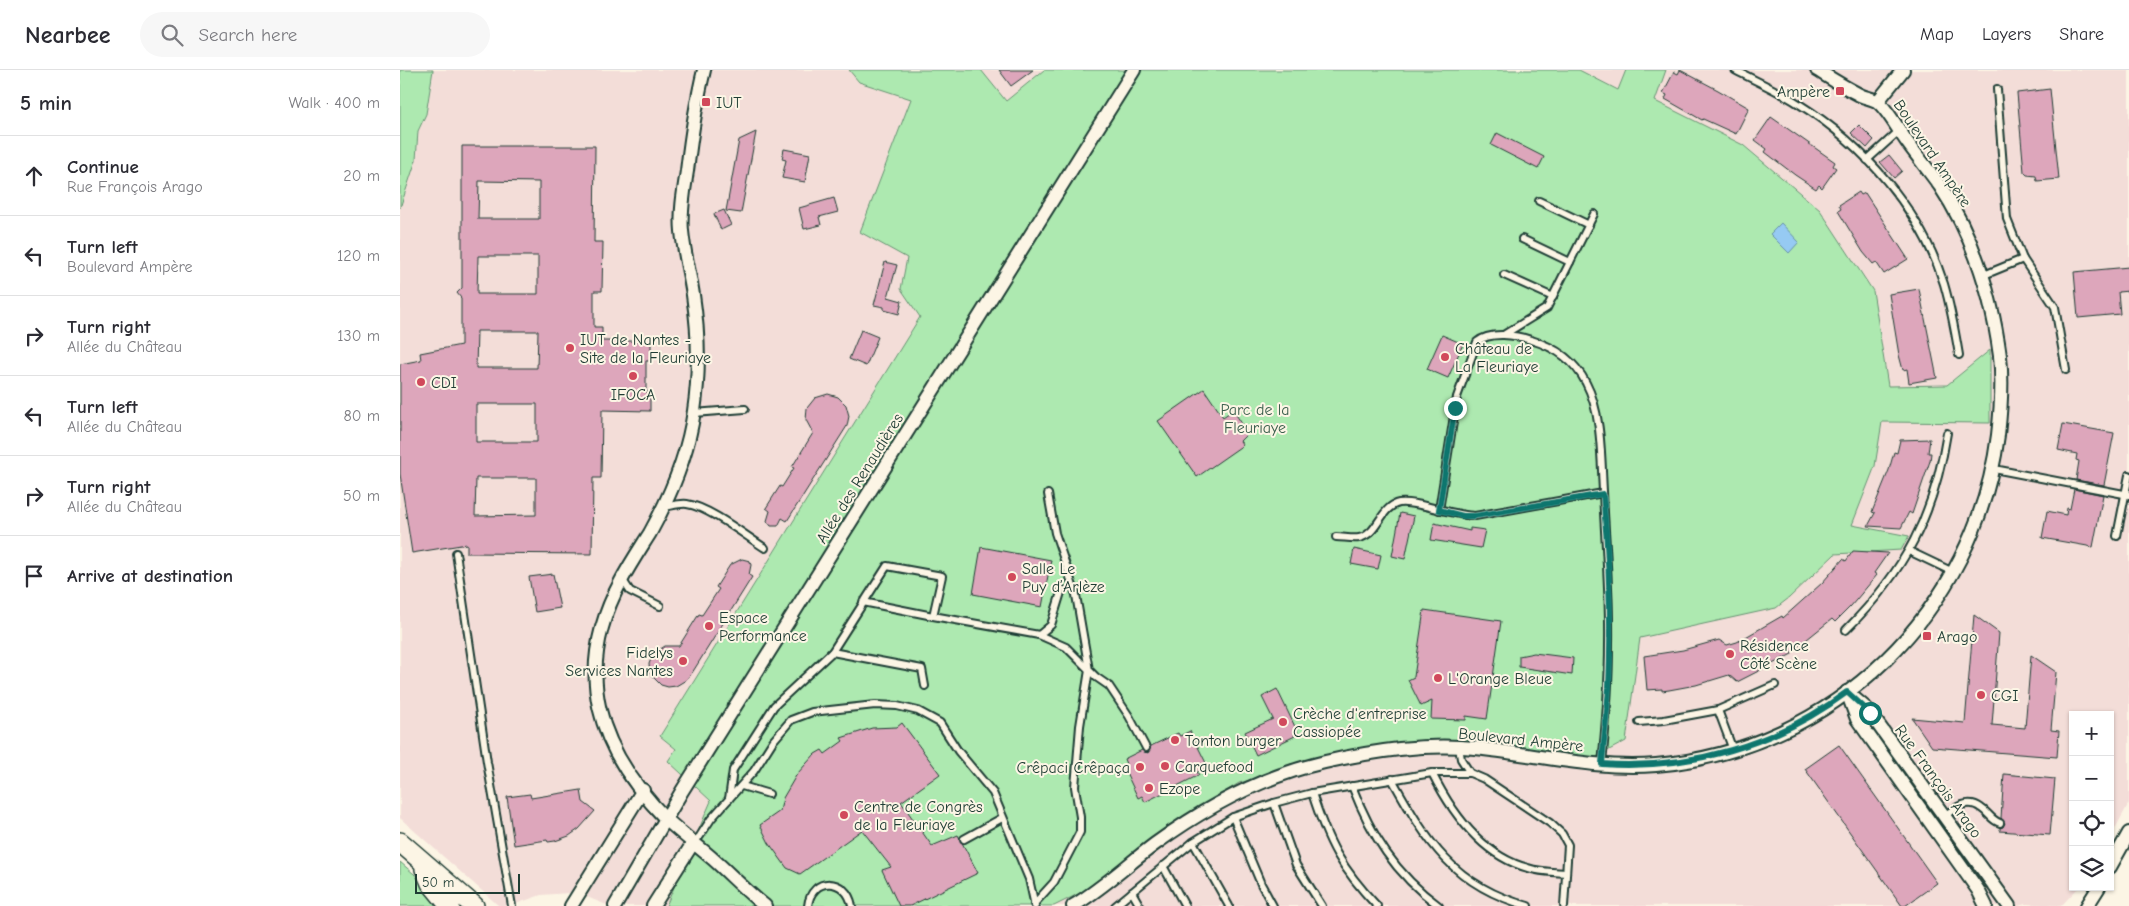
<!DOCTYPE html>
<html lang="en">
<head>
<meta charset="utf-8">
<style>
	body { margin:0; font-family:"Comic Neue",sans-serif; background:#f7f7f7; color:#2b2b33 }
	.controls { position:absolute; right:15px; bottom:15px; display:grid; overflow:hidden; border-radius:0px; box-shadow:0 1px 4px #0004 }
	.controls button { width:45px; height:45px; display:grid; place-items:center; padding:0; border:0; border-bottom:1px solid #e1e1e2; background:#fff; color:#2b2b33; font:25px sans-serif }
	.scale { position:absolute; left:15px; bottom:12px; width:105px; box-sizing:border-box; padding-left:5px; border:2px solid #1f3d34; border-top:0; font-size:14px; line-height:18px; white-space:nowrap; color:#1f3d34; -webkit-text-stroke:4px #fcf5e5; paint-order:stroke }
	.stop { position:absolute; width:15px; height:15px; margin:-11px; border:4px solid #0f766e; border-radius:50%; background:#fff }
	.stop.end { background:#0f766e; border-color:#fff; box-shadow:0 1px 5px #0008 }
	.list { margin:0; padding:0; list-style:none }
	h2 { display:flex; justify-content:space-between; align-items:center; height:65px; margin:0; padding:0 20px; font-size:21px }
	h2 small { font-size:16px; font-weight:400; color:#7c7c81 }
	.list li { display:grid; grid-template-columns:32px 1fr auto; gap:15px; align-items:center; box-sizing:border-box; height:80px; padding:0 20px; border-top:1px solid #e1e1e2 }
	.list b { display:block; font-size:19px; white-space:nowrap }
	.list p { margin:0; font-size:16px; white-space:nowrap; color:#7c7c81 }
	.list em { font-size:16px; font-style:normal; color:#7c7c81 }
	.icon { flex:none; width:28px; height:28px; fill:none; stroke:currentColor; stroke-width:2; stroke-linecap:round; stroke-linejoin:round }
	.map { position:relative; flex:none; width:1729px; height:836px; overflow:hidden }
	header { display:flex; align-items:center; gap:30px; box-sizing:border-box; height:70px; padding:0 25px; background:#fff; border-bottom:1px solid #e1e1e2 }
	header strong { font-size:24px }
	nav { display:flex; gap:28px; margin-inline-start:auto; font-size:18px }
	.search { width:350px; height:45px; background:#f7f7f7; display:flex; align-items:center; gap:12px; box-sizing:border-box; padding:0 18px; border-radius:28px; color:#7c7c81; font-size:19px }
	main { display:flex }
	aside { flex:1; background:#fff }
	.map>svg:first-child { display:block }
	.built { fill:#f3ddd8 }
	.green { fill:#ade9b0; stroke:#669372 }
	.water { fill:#96caf3; stroke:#6692a7 }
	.building { fill:#dda6bb; stroke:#1f3d34; fill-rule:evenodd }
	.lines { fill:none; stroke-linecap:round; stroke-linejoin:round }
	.lane-casing { stroke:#1f3d34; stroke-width:10 }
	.street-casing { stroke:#1f3d34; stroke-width:16 }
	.secondary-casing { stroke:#1f3d34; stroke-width:22 }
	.lane { stroke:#fcf5e5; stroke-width:6 }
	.street { stroke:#fcf5e5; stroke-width:12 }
	.secondary { stroke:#fcf5e5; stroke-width:19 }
	.route { stroke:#0f766e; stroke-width:6 }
	.poi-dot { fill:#d1495b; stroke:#fcf5e5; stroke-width:2 }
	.labels { text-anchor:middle; stroke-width:4; stroke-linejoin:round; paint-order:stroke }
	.poi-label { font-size:16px; fill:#1f3d34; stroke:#fcf5e5; text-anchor:start }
	.street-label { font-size:16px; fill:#1f3d34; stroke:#fcf5e5 }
	.park-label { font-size:16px; fill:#3b5f4d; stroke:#fcf5e5 }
</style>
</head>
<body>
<header>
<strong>Nearbee</strong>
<div class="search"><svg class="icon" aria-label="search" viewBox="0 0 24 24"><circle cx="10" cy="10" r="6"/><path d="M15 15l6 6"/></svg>Search here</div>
<nav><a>Map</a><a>Layers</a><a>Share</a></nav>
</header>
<main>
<aside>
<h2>5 min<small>Walk · 400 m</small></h2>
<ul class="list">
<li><svg class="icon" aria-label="ahead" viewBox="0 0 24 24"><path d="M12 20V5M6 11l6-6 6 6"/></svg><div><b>Continue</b><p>Rue François Arago</p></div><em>20 m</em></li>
<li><svg class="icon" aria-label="left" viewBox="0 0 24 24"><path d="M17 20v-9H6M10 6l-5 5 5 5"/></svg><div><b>Turn left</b><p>Boulevard Ampère</p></div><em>120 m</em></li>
<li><svg class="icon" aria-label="right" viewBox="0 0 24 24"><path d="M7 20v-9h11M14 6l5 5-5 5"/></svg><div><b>Turn right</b><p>Allée du Château</p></div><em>130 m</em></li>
<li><svg class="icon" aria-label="left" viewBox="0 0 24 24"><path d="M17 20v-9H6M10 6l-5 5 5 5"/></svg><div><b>Turn left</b><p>Allée du Château</p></div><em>80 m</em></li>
<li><svg class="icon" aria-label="right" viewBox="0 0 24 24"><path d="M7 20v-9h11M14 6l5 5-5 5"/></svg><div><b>Turn right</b><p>Allée du Château</p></div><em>50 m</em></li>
<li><svg class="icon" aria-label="arrive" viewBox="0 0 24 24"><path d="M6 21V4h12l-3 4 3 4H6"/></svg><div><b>Arrive at destination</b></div></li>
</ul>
</aside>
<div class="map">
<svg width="1729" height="836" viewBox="0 0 1729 836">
	<rect width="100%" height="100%" fill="#fcf5e5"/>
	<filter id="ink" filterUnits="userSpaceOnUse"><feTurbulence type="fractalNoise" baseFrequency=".02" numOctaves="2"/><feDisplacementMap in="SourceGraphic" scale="10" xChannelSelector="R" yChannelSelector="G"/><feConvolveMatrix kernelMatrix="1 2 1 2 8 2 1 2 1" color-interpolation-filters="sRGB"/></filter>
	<g filter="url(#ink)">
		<!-- built -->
		<path class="built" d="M33 0H1729V733L1710 768V645H1673V817H1679L1661 836 1625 834 1619 836H209L187 827 169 823 141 825 110 836H99L0 748V138L16 90 18 61 26 44Z"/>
		<!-- green -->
		<g class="green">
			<path d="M0 0H33L26 44 18 61 16 90 0 138Z"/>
			<path d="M449 0H581L606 31 644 0H1179L1218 20 1226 0H1266L1255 31 1343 75 1420 140 1473 221 1488 316 1547 315 1590 280V353L1482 352 1475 396 1452 455 1509 466 1501 480 1435 484 1389 528 1376 538 1240 568 1226 671 1196 687 1147 683 974 676 839 713 743 774 688 819 654 836H266L311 731 268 691 276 679 260 666 520 247 501 219 507 188 460 162 511 29 459 12Z"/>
			<path d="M0 792 20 809 41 836H0Z"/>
		</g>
		<!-- water -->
		<path class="water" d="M1381 153 1399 172 1389 183 1370 164Z"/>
		<!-- building -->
		<g class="building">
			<path d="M599 0H633L611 16Z"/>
			<path d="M1280 0 1318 20 1349 38 1336 64 1303 49 1302 50 1265 29 1267 25 1263 23 1274 2 1278 4Z"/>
			<path d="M1650 19 1659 109 1637 111 1636 106 1627 105 1624 102 1617 23Z"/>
			<path d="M1371 47 1435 92 1433 96 1436 98 1422 118 1419 115 1416 119 1395 105 1365 82 1367 79 1355 70Z"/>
			<path d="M1459 55 1474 70 1467 78 1451 63Z"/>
			<path d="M356 62 341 143 326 141 339 70Z"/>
			<path d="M1097 63 1144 87 1138 99 1091 75Z"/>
			<path d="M62 76H195L194 172H203L202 221H194V257H202V271H251V291H246V322H250V341L202 340 201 408H193L192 484 67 483V474L12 483 0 404V294L21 290 20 283 61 275V228L57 223 62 218ZM79 111 139 112V149H78ZM78 186H138V224H77ZM77 261H138L137 298H76ZM76 334H137V372H76ZM76 408H136V445L75 446Z"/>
			<path d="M384 79 410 84 405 112 382 108 386 90 382 89Z"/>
			<path d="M1489 85 1502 101 1494 108 1480 92Z"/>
			<path d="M1459 122 1461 125 1465 123 1508 189 1484 204 1476 192 1473 194 1463 182 1438 141 1441 139 1439 135Z"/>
			<path d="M434 128 438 142 419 147 421 155 404 159 399 138Z"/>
			<path d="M324 140 331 155 321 160 314 144Z"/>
			<path d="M485 192 497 195 488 227 502 231 499 244 484 240V237L474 235Z"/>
			<path d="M1729 197V221L1718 222 1720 244 1678 248 1674 202Z"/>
			<path d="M1519 219 1537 308 1509 313 1507 299 1503 300 1499 285 1489 224Z"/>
			<path d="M461 260 478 267 466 296 449 289Z"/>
			<path d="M1042 265 1063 274 1048 308 1027 299Z"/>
			<path d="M804 319 823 347 833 340 848 363 840 371 843 375 797 407 758 351Z"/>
			<path d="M428 324 438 327 446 335 449 346 447 356 387 451 382 448 378 456H371L367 451 370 441 366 438 380 416 382 417 394 398 392 397 413 363 406 350 407 338 415 328Z"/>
			<path d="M1663 354 1714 363 1704 415 1676 410 1679 391 1676 390 1677 384 1658 380Z"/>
			<path d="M1530 369 1528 383H1531L1530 391 1512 444 1509 442 1501 458 1468 456 1475 443 1472 442 1489 400 1494 382 1497 383 1500 370Z"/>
			<path d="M1674 419 1703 425 1693 477 1642 468 1647 441 1666 445 1667 438 1670 439Z"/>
			<path d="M1000 443 1014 446 1005 489 992 486Z"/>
			<path d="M1034 453 1070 461V458L1085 460 1081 478 1031 470Z"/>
			<path d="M581 477 651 490 642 537 573 524Z"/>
			<path d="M954 479 981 485 978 499 951 494Z"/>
			<path d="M1453 481 1488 483 1474 503 1477 505 1451 536 1435 552 1432 549 1391 582 1392 584 1337 612 1329 605 1296 615 1269 620 1262 621V619L1247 620 1244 586 1283 580 1319 570 1327 575 1337 572 1382 546 1383 548 1422 513 1443 489 1446 491Z"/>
			<path d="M342 489 350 491 351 495 349 505 352 507 292 603 286 610 276 616 268 617 261 615 250 604 249 594 253 584 265 576H279L299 544 302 545 319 519 316 517 330 495Z"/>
			<path d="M153 504 160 538 135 542 129 507Z"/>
			<path d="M1024 540 1101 551 1087 649 1066 646V650L1031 649 1032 631 1021 636 1008 610 1014 607Z"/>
			<path d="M1574 545 1599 563 1592 655 1625 658 1631 585 1656 602 1651 660 1659 661 1657 687 1532 677 1512 648 1565 653Z"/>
			<path d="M1134 583 1173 588 1172 605 1119 597V586Z"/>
			<path d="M877 619 898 663 894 664 895 666 856 685 845 662 873 649 862 627Z"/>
			<path d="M502 653 540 704 501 732 532 776 558 765 578 803 510 836H499L482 800 491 797 462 760 400 804 387 798 369 773 360 755 380 741 383 728 397 704 415 684 422 680 425 684 443 671 441 668 472 658 497 657Z"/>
			<path d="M790 661 808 697 797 702 799 705 745 732 742 726 738 728 723 696 726 694 724 689 742 680 748 683 751 676 778 663 780 666Z"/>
			<path d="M1439 675 1537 813 1505 836H1502L1405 699Z"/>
			<path d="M1604 704 1655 709 1650 765 1600 761V758L1603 757 1605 753 1601 748Z"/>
			<path d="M181 720 183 732 195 741 179 759 169 766 155 771 148 772 147 770 114 775 107 727 130 724 131 728Z"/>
		</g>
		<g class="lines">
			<defs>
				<g id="lane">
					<path d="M1335 0C1356 11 1379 21 1399 34 1463 74 1521 140 1544 214 1551 238 1555 261 1559 285"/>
					<path d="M1597 19 1607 149 1623 189"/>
					<path d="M1467 90 1499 61"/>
					<path d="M1139 131 1189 155"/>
					<path d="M1122 169 1170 192"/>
					<path d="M1104 205 1153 227"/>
					<path d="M1584 205 1623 189 1655 237 1666 300"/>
					<path d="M1105 264 1147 238 1194 144"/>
					<path d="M294 343 345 339"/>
					<path d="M1594 399 1729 425"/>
					<path d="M264 437C271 436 280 433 287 434 309 437 346 466 365 478"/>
					<path d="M1039 440 1057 327 1077 272C1090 261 1116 265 1131 270 1155 277 1175 291 1186 313 1202 343 1201 388 1203 421 1205 472 1210 522 1209 573 1209 613 1206 654 1202 694"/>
					<path d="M1717 466 1729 405"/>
					<path d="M936 467C943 467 952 469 959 468 978 465 980 437 999 433 1014 430 1055 446 1075 446L1203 423"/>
					<path d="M1509 481 1553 502"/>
					<path d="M56 483 87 692 112 836"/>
					<path d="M222 509 230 521 260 536"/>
					<path d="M463 532 533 546"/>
					<path d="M1446 560C1505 501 1534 446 1547 363"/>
					<path d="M639 565 651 555 662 519"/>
					<path d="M432 582 487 496 542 506 533 546 639 565 666 577 696 607 709 616 729 646 746 678"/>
					<path d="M1318 640 1333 680"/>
					<path d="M1239 652 1264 650 1318 640 1375 615"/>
					<path d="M1059 677 1061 689 1070 703"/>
					<path d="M1032 703C1052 743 1083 786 1128 798 1140 802 1153 802 1166 803"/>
					<path d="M992 709C1027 772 1054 816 1128 836"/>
					<path d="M342 716 369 724"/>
					<path d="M952 716C971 765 995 804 1039 836"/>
					<path d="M912 723C928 773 941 798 977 836"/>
					<path d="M329 729 333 700 374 636 432 582 522 599 525 616"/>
					<path d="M874 733 896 795 922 836"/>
					<path d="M1544 746C1555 738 1568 728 1581 738 1589 743 1591 750 1600 753"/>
					<path d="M833 747 861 814 873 836"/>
					<path d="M564 769 602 748"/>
					<path d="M793 772 829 836"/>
					<path d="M293 773 300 766 311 749 354 701 373 671 391 650 412 642 475 635 497 636 518 641 540 653 558 681 593 723 629 809 635 836"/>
					<path d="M763 796 785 836"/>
					<path d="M732 822 740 836"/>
					<path d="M634 834 654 812 680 762V747L675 717 680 656 689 600 676 525 655 463 648 424"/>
					<path d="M408 836C411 806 447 807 452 836"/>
					<path d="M715 836 793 772 833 747 874 733 912 723 1032 703H1070L1084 709 1150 753 1162 764 1168 775 1164 836"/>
				</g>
				<g id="street">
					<path d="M304 0C296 33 291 67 287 101 284 120 280 142 282 161 284 183 290 204 293 225 299 265 300 301 294 341 288 384 271 425 250 463 240 479 230 494 221 511 172 602 197 679 267 750 282 764 298 776 313 789 331 805 347 822 365 836"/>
					<path d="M1478 31 1503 0"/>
					<path d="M1447 622 1467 639 1609 836"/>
					<path d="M1447 622 1457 649 1578 820 1586 836"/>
					<path d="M1710 797 1729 763"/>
					<path d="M171 836 243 720"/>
					<path d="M215 836 282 721 734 0"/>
					<path d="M253 836 293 773"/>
					<path d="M673 836C703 818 728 794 755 774 807 736 863 706 925 692 974 681 1025 673 1075 678 1134 684 1196 700 1256 695 1433 680 1576 541 1598 365 1601 339 1603 313 1600 286 1592 226 1574 167 1540 116 1529 101 1518 87 1507 72 1499 61 1489 42 1479 33 1474 28 1464 28 1458 24 1444 17 1430 8 1417 0"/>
					<path d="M1687 836 1699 817"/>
				</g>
				<g id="secondary">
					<path d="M0 772 74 836"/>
					<path d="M25 799 31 813 50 836"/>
				</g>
			</defs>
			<!-- lane casing -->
			<use href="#lane" class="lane-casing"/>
			<!-- street casing -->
			<use href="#street" class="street-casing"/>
			<!-- secondary casing -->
			<use href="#secondary" class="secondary-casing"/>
			<!-- lane -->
			<use href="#lane" class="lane"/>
			<!-- street -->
			<use href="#street" class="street"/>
			<!-- secondary -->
			<use href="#secondary" class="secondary"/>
		</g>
	</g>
	<g class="lines" filter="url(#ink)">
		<!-- route -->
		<path class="route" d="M1055 338 1039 440 1063 446H1075L1203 424C1209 487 1212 554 1209 618 1207 643 1204 669 1202 694 1290 700 1376 675 1447 622L1470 643"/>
	</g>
	<!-- markers -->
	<g class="poi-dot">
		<rect x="1435" y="16" width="10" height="10" rx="2.5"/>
		<rect x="301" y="27" width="10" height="10" rx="2.5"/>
		<circle cx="170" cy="278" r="5"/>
		<circle cx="1045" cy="287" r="5"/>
		<circle cx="233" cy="306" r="5"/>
		<circle cx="21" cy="312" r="5"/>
		<circle cx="612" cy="507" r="5"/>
		<circle cx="309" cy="556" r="5"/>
		<rect x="1522" y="561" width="10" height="10" rx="2.5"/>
		<circle cx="1330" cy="584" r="5"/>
		<circle cx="283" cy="591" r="5"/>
		<circle cx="1038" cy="608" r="5"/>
		<circle cx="1581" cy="625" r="5"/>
		<circle cx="883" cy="652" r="5"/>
		<circle cx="775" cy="670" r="5"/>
		<circle cx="765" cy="696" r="5"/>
		<circle cx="740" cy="697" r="5"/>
		<circle cx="749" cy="718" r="5"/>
		<circle cx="444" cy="745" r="5"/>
	</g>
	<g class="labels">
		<!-- poi labels -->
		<g class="poi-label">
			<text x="1430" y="27" text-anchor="end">Ampère</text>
			<text x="316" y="38">IUT</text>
			<text x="180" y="275">IUT de Nantes -<tspan x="180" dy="18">Site de la Fleuriaye</tspan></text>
			<text x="1055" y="284">Château de<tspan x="1055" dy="18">La Fleuriaye</tspan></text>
			<text x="31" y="318">CDI</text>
			<text x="233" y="330" text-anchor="middle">IFOCA</text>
			<text x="622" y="504">Salle Le<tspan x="622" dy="18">Puy d’Arlèze</tspan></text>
			<text x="319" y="553">Espace<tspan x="319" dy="18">Performance</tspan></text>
			<text x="1537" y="572">Arago</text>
			<text x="1340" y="581">Résidence<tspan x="1340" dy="18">Côté Scène</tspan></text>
			<text x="273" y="588" text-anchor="end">Fidelys<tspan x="273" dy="18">Services Nantes</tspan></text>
			<text x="1048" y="614">L'Orange Bleue</text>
			<text x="1591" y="631">CGI</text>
			<text x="893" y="649">Crèche d'entreprise<tspan x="893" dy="18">Cassiopée</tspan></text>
			<text x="785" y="676">Tonton burger</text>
			<text x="775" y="702">Carquefood</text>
			<text x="730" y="703" text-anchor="end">Crêpaci Crêpaça</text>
			<text x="759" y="724">Ezope</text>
			<text x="454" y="742">Centre de Congrès<tspan x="454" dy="18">de la Fleuriaye</tspan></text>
		</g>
		<!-- street labels -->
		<g class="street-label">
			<text transform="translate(1533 83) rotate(56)" y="6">Boulevard Ampère</text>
			<text transform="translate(459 408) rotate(-58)" y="6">Allée des Renaudières</text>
			<text transform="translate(1121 669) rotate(6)" y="6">Boulevard Ampère</text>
			<text transform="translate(1539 711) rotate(54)" y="6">Rue François Arago</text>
		</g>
		<!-- park labels -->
		<g class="park-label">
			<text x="855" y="345">Parc de la<tspan x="855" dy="18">Fleuriaye</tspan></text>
		</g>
	</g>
</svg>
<div class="controls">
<button>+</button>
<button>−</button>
<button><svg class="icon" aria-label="locate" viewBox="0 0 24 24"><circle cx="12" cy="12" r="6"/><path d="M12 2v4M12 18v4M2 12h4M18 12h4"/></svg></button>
<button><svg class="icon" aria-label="layers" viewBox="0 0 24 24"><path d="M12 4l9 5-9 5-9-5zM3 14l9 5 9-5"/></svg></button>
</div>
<div class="scale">50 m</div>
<div class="stop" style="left:1470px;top:643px"></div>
<div class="stop end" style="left:1055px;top:338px"></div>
</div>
</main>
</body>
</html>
